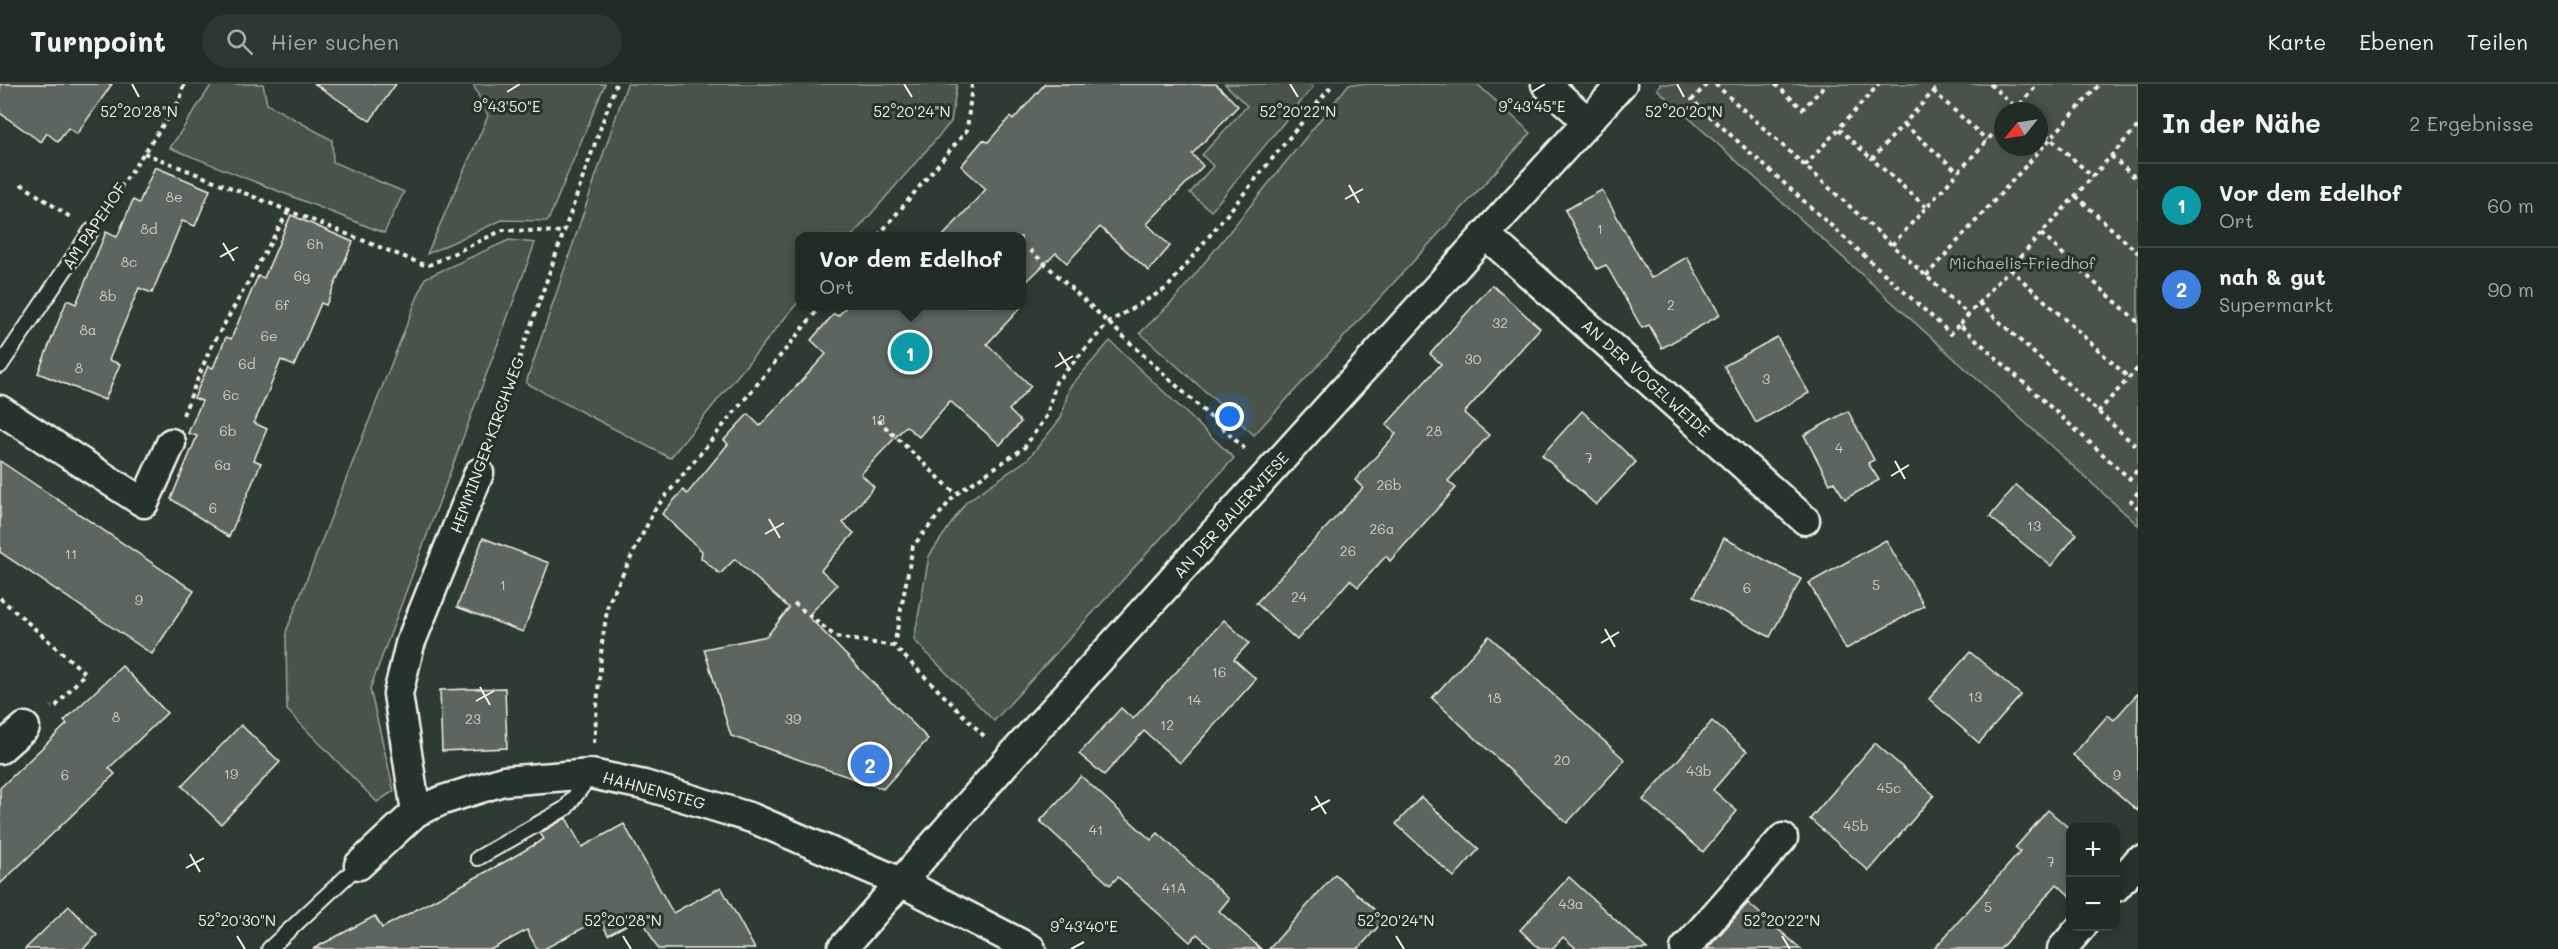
<!DOCTYPE html>
<html lang="de">
<head>
<meta charset="utf-8">
<style>
	body { margin:0; font-family:Mali,sans-serif; background:#2e3833; color:#f1f3f6 }
	.controls { position:absolute; right:18px; bottom:18px; display:grid; overflow:hidden; border-radius:12px; box-shadow:0 3px 9px #0003 }
	.controls button { width:54px; height:54px; display:grid; place-items:center; padding:0; border:0; border-bottom:2px solid #3f4844; background:#222c27; color:#f1f3f6; font:30px sans-serif }
	.compass { position:absolute; left:1994px; top:18px; width:54px; height:54px; border-radius:50%; background:#222c27; box-shadow:0 3px 9px #0003; rotate:240deg }
	.you { position:absolute; left:1230px; top:333px; width:21px; height:21px; margin:-15px; border:4px solid #fff; border-radius:50%; background:#1a73e8; box-shadow:0 0 0 9px #1a73e833 }
	.badge { display:grid; place-items:center; width:39px; height:39px; border-radius:50%; background:#ff9aa2; color:#fff; font-size:20px; font-weight:700 }
	.pin { position:absolute; translate:-50% -50%; border:3px solid #fff; box-shadow:0 2px 6px #0006 }
	.popup { position:absolute; left:795px; top:148px; width:231px; height:78px; box-sizing:border-box; display:grid; place-content:center; border-radius:12px; background:#222c27; filter:drop-shadow(0 2px 4px #0005); font-size:20px; white-space:nowrap; color:#a2a7a7 }
	.popup b { font-size:22px; color:#f1f3f6 }
	.popup::after { content:''; position:absolute; left:50%; top:100%; margin-left:-12px; border:12px solid transparent; border-top-color:#222c27 }
	.list { margin:0; padding:0; list-style:none }
	h2 { display:flex; justify-content:space-between; align-items:center; height:78px; margin:0; padding:0 24px; font-size:26px }
	h2 small { font-size:20px; font-weight:400; color:#a2a7a7 }
	.list li { display:grid; grid-template-columns:39px 1fr auto; gap:18px; align-items:center; box-sizing:border-box; height:84px; padding:0 24px; border-top:2px solid #3f4844 }
	.list b { display:block; font-size:22px; white-space:nowrap }
	.list p { margin:0; font-size:20px; white-space:nowrap; color:#a2a7a7 }
	.list em { font-size:20px; font-style:normal; color:#a2a7a7 }
	.icon { flex:none; width:33px; height:33px; fill:none; stroke:currentColor; stroke-width:2; stroke-linecap:round; stroke-linejoin:round }
	.map { position:relative; flex:none; width:2138px; height:865px; overflow:hidden }
	header { display:flex; align-items:center; gap:36px; box-sizing:border-box; height:84px; padding:0 30px; background:#222c27; border-bottom:2px solid #3f4844 }
	header strong { font-size:28px }
	nav { display:flex; gap:33px; margin-inline-start:auto; font-size:21px }
	.search { width:420px; height:54px; background:#2e3833; display:flex; align-items:center; gap:15px; box-sizing:border-box; padding:0 21px; border-radius:33px; color:#a2a7a7; font-size:22px }
	main { display:flex }
	aside { flex:1; background:#222c27 }
	.map>svg:first-child { display:block }
	.green { fill:#48524c; stroke:#9ea29a; stroke-width:1.5; fill-rule:evenodd }
	.building { fill:#5c655e; stroke:#f4f1e8; stroke-width:1.5 }
	.lines { fill:none; stroke-linecap:round; stroke-linejoin:round }
	.lane-casing { stroke:#f4f1e8; stroke-width:18 }
	.street-casing { stroke:#f4f1e8; stroke-width:33 }
	.path { stroke:#f4f1e8; stroke-width:4; stroke-dasharray:4.5 4.5; stroke-linecap:butt }
	.lane { stroke:#26332d; stroke-width:14 }
	.street { stroke:#26332d; stroke-width:28 }
	.ticks { fill:none; stroke:#f4f1e8; stroke-width:2 }
	.labels { text-anchor:middle; stroke-width:6; stroke-linejoin:round; paint-order:stroke }
	.number-label { font-size:14px; fill:#cecec6 }
	.street-label { font-size:16px; fill:#f4f1e8; stroke:#26332d }
	.park-label { font-size:16px; fill:#b8b9b1; stroke:#26332d }
	.ticks-label { font-size:15px; text-anchor:middle; fill:#f4f1e8; stroke:#26332d; stroke-width:6; stroke-linejoin:round; paint-order:stroke }
</style>
</head>
<body>
<header>
<strong>Turnpoint</strong>
<div class="search"><svg class="icon" aria-label="search" viewBox="0 0 24 24"><circle cx="10" cy="10" r="6"/><path d="M15 15l6 6"/></svg>Hier suchen</div>
<nav><a>Karte</a><a>Ebenen</a><a>Teilen</a></nav>
</header>
<main>
<div class="map">
<svg width="2138" height="865" viewBox="0 0 2138 865">
	<rect width="100%" height="100%" fill="#2e3b34"/>
	<filter id="ink" filterUnits="userSpaceOnUse"><feTurbulence type="fractalNoise" baseFrequency=".0167" numOctaves="2"/><feDisplacementMap in="SourceGraphic" scale="12" xChannelSelector="R" yChannelSelector="G"/><feConvolveMatrix kernelMatrix="1 2 1 2 8 2 1 2 1" color-interpolation-filters="sRGB"/></filter>
	<g filter="url(#ink)">
		<!-- green -->
		<g class="green">
			<path d="M212 0H263L267 20 332 56 333 78 404 108 384 149 170 64Z"/>
			<path d="M473 0H605L548 137 502 136 427 170 488 32Z"/>
			<path d="M627 0H957L951 38 852 152H799V217L670 374 526 299Z"/>
			<path d="M1225 0H1311L1313 3 1211 127 1190 109 1213 82 1202 71 1247 22Z"/>
			<path d="M1349 0H1477L1531 49 1254 351 1140 249 1175 215Z"/>
			<path d="M1660 0H2138V441L1657 5ZM2003 27H2039V63H2003Z"/>
			<path d="M509 156 535 159 370 605 394 707 377 718 287 626 286 548 425 194Z"/>
			<path d="M1110 257 1234 374 994 637 914 556 929 472 966 418 1028 375 1061 334 1069 304Z"/>
		</g>
		<!-- building -->
		<g class="building">
			<path d="M0 0H112L77 50 68 44 58 58 47 49 41 58 0 29Z"/>
			<path d="M315 0H396L370 37Z"/>
			<path d="M1045 0H1216L1238 22 1192 70 1203 82 1147 140 1170 162 1149 187 1100 143 1067 179 1056 169 1021 203V153H942L986 105 961 82 983 56 988 58 1010 33 1013 36Z"/>
			<path d="M155 83 210 106 195 142 182 137 152 209 139 204 109 276 120 280 105 316 38 289 67 216 76 220 106 148 117 153 133 116 139 119Z"/>
			<path d="M1602 106 1651 194 1687 173 1720 231 1662 264 1649 241 1642 244 1606 181 1597 185 1565 126Z"/>
			<path d="M291 131 353 158 326 221 321 219 294 282 281 276 268 308 254 339 267 345 254 376 261 379 229 453 171 415 197 352 188 349 202 317 194 314 208 282 213 284 226 253 231 255 258 192 264 194Z"/>
			<path d="M1492 201 1540 244 1464 329 1489 351 1448 397 1456 404 1390 477 1386 472 1358 503 1350 496 1297 556 1256 519 1363 404 1355 396 1396 350 1386 341 1441 280 1430 270Z"/>
			<path d="M847 222H1022L987 260 1031 302 1009 326 1021 338 1000 361 950 317 919 353 906 342 861 390 874 403 843 439 854 449 821 486 837 501 808 532 928 655 883 705 731 652 704 565 767 552 789 524 735 475 720 490 701 474 702 467 662 430 683 406 687 410 728 360 724 356 748 330 760 342 826 270 811 256 834 230 838 232Z"/>
			<path d="M1777 253 1809 309 1756 339 1724 282Z"/>
			<path d="M1582 327 1636 378 1596 421 1542 371Z"/>
			<path d="M1848 327 1874 376 1868 379 1879 396 1845 415 1834 398 1830 400 1804 351Z"/>
			<path d="M0 377 194 507 152 570 0 468Z"/>
			<path d="M2016 401 2077 450 2051 482 1990 433Z"/>
			<path d="M483 454 549 479 523 548 457 523Z"/>
			<path d="M1724 454 1801 495 1770 553 1694 512Z"/>
			<path d="M1886 456 1924 522 1846 565 1809 499Z"/>
			<path d="M1224 536 1249 559 1234 575 1256 595 1180 679 1144 647 1104 691 1079 670 1121 624 1133 635Z"/>
			<path d="M1489 552 1625 676 1567 739 1432 614Z"/>
			<path d="M1970 568 2021 611 1979 659 1929 615Z"/>
			<path d="M122 582 167 629 109 684 115 690 0 800V704L67 640 64 637Z"/>
			<path d="M505 604 507 664 442 667 440 606Z"/>
			<path d="M2138 609V727L2073 671 2108 631 2114 636Z"/>
			<path d="M1712 637 1747 667 1713 706 1737 727 1703 768 1643 716Z"/>
			<path d="M241 641 280 678 221 740 182 702Z"/>
			<path d="M1875 659 1934 711 1869 787 1810 735Z"/>
			<path d="M1081 692 1151 756 1158 749 1229 815 1219 827 1261 865H1214L1197 850 1190 858 1118 793 1110 801 1040 737Z"/>
			<path d="M1421 713 1479 765 1454 793 1396 740Z"/>
			<path d="M2048 726 2070 745V812L2057 800 2000 865H1934L2020 768 2015 764Z"/>
			<path d="M566 734 582 763 624 740 673 829 721 803 755 865H658L641 833 608 851 600 835 544 865H537L527 846 492 865H313L375 832 382 844 510 775 544 755 540 749Z"/>
			<path d="M1335 790 1385 835 1358 865H1269Z"/>
			<path d="M1569 793 1647 865H1577L1563 853 1552 865H1540L1520 846Z"/>
			<path d="M1748 819 1801 865H1707Z"/>
			<path d="M69 822 97 851 83 865H25Z"/>
		</g>
		<g class="lines">
			<defs>
				<g id="lane">
					<path d="M0 282 91 147"/>
					<path d="M478 774 566 724 590 692"/>
					<path d="M269 865 359 781"/>
				</g>
				<g id="street">
					<path d="M1546 0 1588 38"/>
					<path d="M1487 152 1805 436"/>
					<path d="M0 326 144 419 171 359"/>
					<path d="M0 665 25 643"/>
					<path d="M416 728 398 610 410 560 479 389"/>
					<path d="M359 781 416 728 443 716 503 697 591 690 644 701 752 734 903 799 1031 865"/>
					<path d="M2116 803 2138 777"/>
					<path d="M842 865 1008 676 1622 0"/>
					<path d="M1685 865 1783 754"/>
					<path d="M2062 865 2082 842"/>
				</g>
			</defs>
			<!-- lane casing -->
			<use href="#lane" class="lane-casing"/>
			<!-- street casing -->
			<use href="#street" class="street-casing"/>
			<!-- path -->
			<g class="path">
				<path d="M1707 0 1692 16 1951 250 1959 240 2130 395 2138 385"/>
				<path d="M1715 0 1968 230"/>
				<path d="M1775 0 1803 25 1826 0"/>
				<path d="M1990 0 2020 27"/>
				<path d="M1933 7 1987 56"/>
				<path d="M2014 27 2038 0"/>
				<path d="M1904 40 1958 88"/>
				<path d="M2039 44 2093 93"/>
				<path d="M1839 45 1872 75"/>
				<path d="M144 69 427 182 503 146 564 148"/>
				<path d="M2111 72 2138 96"/>
				<path d="M1805 82 1879 0"/>
				<path d="M21 100 70 133"/>
				<path d="M2076 112 2138 169"/>
				<path d="M1926 123 1872 75 1940 0"/>
				<path d="M105 126 180 16 184 0"/>
				<path d="M2041 150 2138 238"/>
				<path d="M878 152 967 46 972 0"/>
				<path d="M1892 161 2003 39"/>
				<path d="M1030 166 1245 365"/>
				<path d="M2010 185 2129 294"/>
				<path d="M1926 192 2100 0"/>
				<path d="M1979 219 2138 364"/>
				<path d="M1960 240 2138 42"/>
				<path d="M2098 328 2138 284"/>
				<path d="M183 331 209 267 289 126"/>
				<path d="M878 336 956 410"/>
				<path d="M489 360 616 0"/>
				<path d="M2138 408 2131 417 2138 424"/>
				<path d="M0 514 85 589 56 622 51 623"/>
				<path d="M794 519 836 553 894 562"/>
				<path d="M984 652 894 562 913 462 956 410 1024 364 1047 331 1056 298 1109 238 1167 204 1333 0"/>
				<path d="M594 659 602 559 608 520 655 425 821 222"/>
			</g>
			<!-- lane -->
			<use href="#lane" class="lane"/>
			<!-- street -->
			<use href="#street" class="street"/>
		</g>
	</g>
	<!-- ticks -->
	<path class="ticks" d="M132 0 139 13M904 0 912 13M1290 0 1298 13M1677 0 1684 13M507 8 520 0M1532 8 1545 0M1349 101 1359 119M1345 115 1363 105M223 159 234 177M220 173 238 163M1059 268 1070 286M1055 283 1073 272M1895 377 1905 395M1891 392 1909 381M769 435 780 454M765 450 784 439M1605 545 1615 563M1601 559 1619 548M480 603 490 621M476 617 494 607M1315 712 1326 730M1311 726 1330 716M190 770 200 788M186 784 204 774M237 852 245 865M623 852 631 865M1396 852 1404 865M1782 852 1790 865M1071 865 1084 858"/>
	<g class="labels">
		<!-- number labels -->
		<g class="number-label">
			<text x="174" y="118">8e</text>
			<text x="149" y="150">8d</text>
			<text x="1600" y="150">1</text>
			<text x="315" y="165">6h</text>
			<text x="129" y="183">8c</text>
			<text x="302" y="197">6g</text>
			<text x="108" y="217">8b</text>
			<text x="282" y="226">6f</text>
			<text x="1671" y="226">2</text>
			<text x="1500" y="244">32</text>
			<text x="88" y="251">8a</text>
			<text x="269" y="257">6e</text>
			<text x="1473" y="280">30</text>
			<text x="247" y="285">6d</text>
			<text x="79" y="289">8</text>
			<text x="1766" y="300">3</text>
			<text x="231" y="316">6c</text>
			<text x="878" y="341">13</text>
			<text x="228" y="352">6b</text>
			<text x="1434" y="352">28</text>
			<text x="1839" y="369">4</text>
			<text x="1589" y="379">7</text>
			<text x="223" y="386">6a</text>
			<text x="1389" y="406">26b</text>
			<text x="213" y="429">6</text>
			<text x="2034" y="447">13</text>
			<text x="1382" y="450">26a</text>
			<text x="1348" y="472">26</text>
			<text x="71" y="475">11</text>
			<text x="503" y="506">1</text>
			<text x="1876" y="506">5</text>
			<text x="1747" y="509">6</text>
			<text x="1299" y="518">24</text>
			<text x="139" y="521">9</text>
			<text x="1219" y="593">16</text>
			<text x="1975" y="618">13</text>
			<text x="1494" y="619">18</text>
			<text x="1194" y="621">14</text>
			<text x="116" y="638">8</text>
			<text x="473" y="640">23</text>
			<text x="793" y="640">39</text>
			<text x="1167" y="646">12</text>
			<text x="1562" y="681">20</text>
			<text x="1699" y="692">43b</text>
			<text x="231" y="695">19</text>
			<text x="65" y="696">6</text>
			<text x="2117" y="696">9</text>
			<text x="1889" y="709">45c</text>
			<text x="1856" y="747">45b</text>
			<text x="1096" y="751">41</text>
			<text x="2051" y="783">7</text>
			<text x="1174" y="809">41A</text>
			<text x="1571" y="825">43a</text>
			<text x="1988" y="828">5</text>
		</g>
		<!-- street labels -->
		<g class="street-label">
			<text transform="translate(94 142) rotate(-56)" y="6">AM PAPEHOF</text>
			<text transform="translate(1646 294) rotate(42)" y="6">AN DER VOGELWEIDE</text>
			<text transform="translate(487 361) rotate(-70)" y="6">HEMMINGER KIRCHWEG</text>
			<text transform="translate(1231 431) rotate(-48)" y="6">AN DER BAUERWIESE</text>
			<text transform="translate(654 706) rotate(15)" y="6">HAHNENSTEG</text>
		</g>
		<!-- park labels -->
		<g class="park-label">
			<text x="2022" y="185">Michaelis-Friedhof</text>
		</g>
	</g>
	<g class="ticks-label">
		<text x="507" y="28">9°43'50"E</text>
		<text x="1532" y="28">9°43'45"E</text>
		<text x="139" y="33">52°20'28"N</text>
		<text x="912" y="33">52°20'24"N</text>
		<text x="1298" y="33">52°20'22"N</text>
		<text x="1684" y="33">52°20'20"N</text>
		<text x="237" y="842">52°20'30"N</text>
		<text x="623" y="842">52°20'28"N</text>
		<text x="1396" y="842">52°20'24"N</text>
		<text x="1782" y="842">52°20'22"N</text>
		<text x="1084" y="848">9°43'40"E</text>
	</g>
</svg>
<div class="controls">
<button>+</button>
<button>−</button>
</div>
<svg class="compass" viewBox="-18 -18 36 36"><path d="M0-13l5 13h-10z" fill="#e53935"/><path d="M0 13l5-13h-10z" fill="#a2a7a7"/></svg>
<div class="you"></div>
<div class="pin badge" style="left:910px;top:268px;background:#0f9aa8">1</div>
<div class="popup"><b>Vor dem Edelhof</b>Ort</div>
<div class="pin badge" style="left:870px;top:680px;background:#3f7fe0">2</div>
</div>
<aside>
<h2>In der Nähe<small>2 Ergebnisse</small></h2>
<ul class="list">
<li><span class="badge" style="background:#0f9aa8">1</span><div><b>Vor dem Edelhof</b><p>Ort</p></div><em>60 m</em></li>
<li><span class="badge" style="background:#3f7fe0">2</span><div><b>nah &amp; gut</b><p>Supermarkt</p></div><em>90 m</em></li>
</ul>
</aside>
</main>
</body>
</html>
